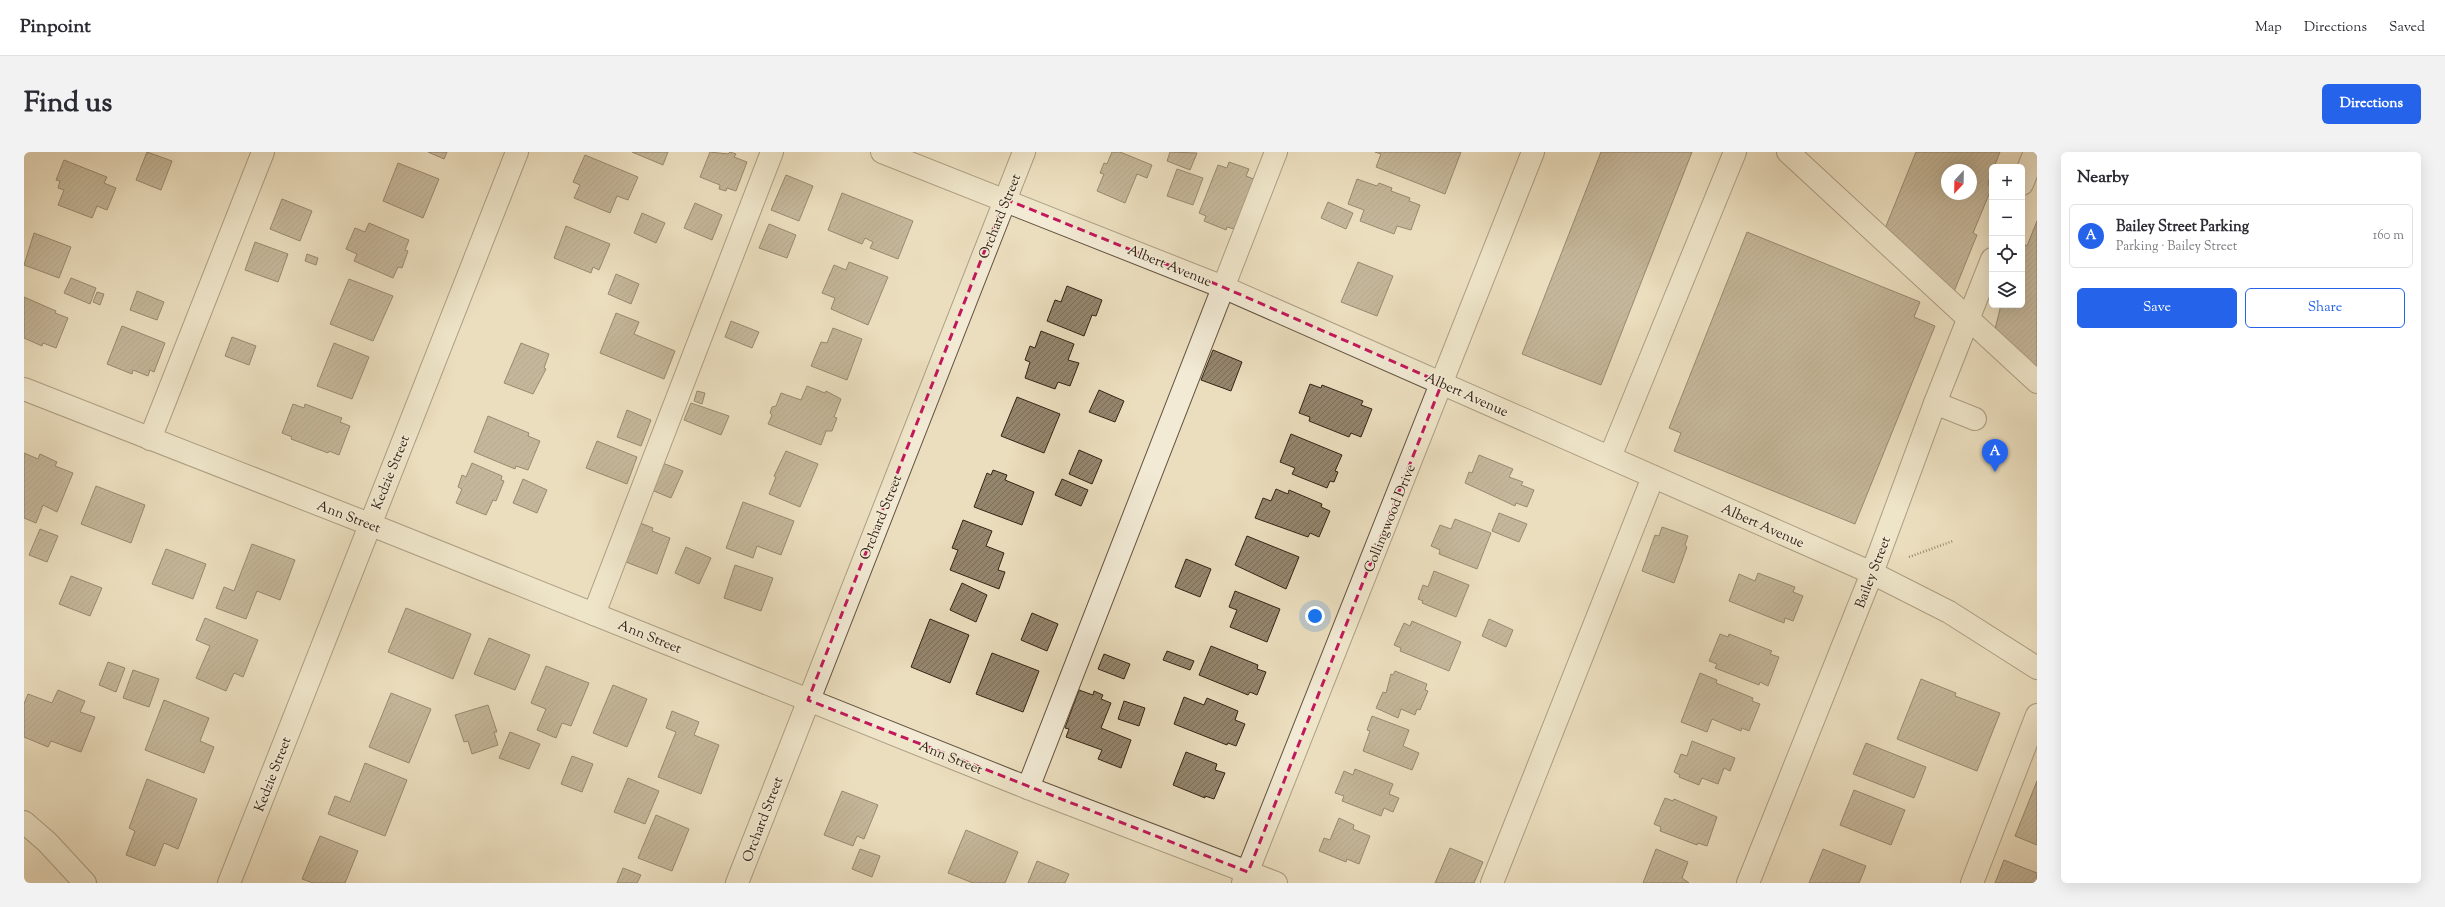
<!DOCTYPE html>
<html lang="en">
<head>
<meta charset="utf-8">
<style>
	body { margin:0; font-family:"Sorts Mill Goudy",serif; background:#f2f2f3; color:#2b2b33 }
	.controls { position:absolute; right:12px; top:12px; display:grid; overflow:hidden; border-radius:6px; box-shadow:0 4px 16px #0002 }
	.controls button { width:36px; height:36px; display:grid; place-items:center; padding:0; border:0; border-bottom:1px solid #e1e1e2; background:#fff; color:#2b2b33; font:20px sans-serif }
	.compass { position:absolute; left:1917px; top:12px; width:36px; height:36px; border-radius:50%; background:#fff; box-shadow:0 4px 16px #0002; rotate:202deg }
	.you { position:absolute; left:1291px; top:464px; width:14px; height:14px; margin:-10px; border:3px solid #fff; border-radius:50%; background:#1a73e8; box-shadow:0 0 0 6px #1a73e833 }
	.badge { display:grid; place-items:center; width:26px; height:26px; border-radius:50%; background:#2563eb; color:#fff; font-size:13px; font-weight:700 }
	.pin { position:absolute; translate:-50% -33px; filter:drop-shadow(0 1px 2px #0008) }
	.pin::after { content:''; position:absolute; top:21px; width:14px; height:12px; background:inherit; clip-path:polygon(0 0,100% 0,50% 100%) }
	.list { margin:0; padding:0; list-style:none }
	h2 { display:flex; justify-content:space-between; align-items:center; height:52px; margin:0; padding:0 16px; font-size:17px }
	h2 small { font-size:13px; font-weight:400; color:#7c7c81 }
	.list li { display:grid; grid-template-columns:26px 1fr auto; gap:12px; align-items:center; box-sizing:border-box; height:64px; margin:0 8px 8px; padding:0 8px; border:1px solid #e1e1e2; border-radius:6px }
	.list b { display:block; font-size:15px; white-space:nowrap }
	.list p { margin:0; font-size:13px; white-space:nowrap; color:#7c7c81 }
	.list em { font-size:13px; font-style:normal; color:#7c7c81 }
	.actions { display:flex; gap:8px; padding:12px 16px }
	.actions a { flex:1; padding:9px 0; border:1px solid #2563eb; border-radius:6px; text-align:center; font-size:14px; color:#2563eb }
	.actions .main { background:#2563eb; color:#fff }
	.icon { flex:none; width:22px; height:22px; fill:none; stroke:currentColor; stroke-width:2; stroke-linecap:round; stroke-linejoin:round }
	.map { position:relative; flex:none; width:2013px; height:731px; overflow:hidden; border-radius:6px }
	header { display:flex; align-items:center; gap:24px; box-sizing:border-box; height:56px; padding:0 20px; background:#fff; border-bottom:1px solid #e1e1e2 }
	header strong { font-size:19px }
	nav { display:flex; gap:22px; margin-inline-start:auto; font-size:14px }
	.intro { display:flex; align-items:center; justify-content:space-between; box-sizing:border-box; height:96px; padding:0 24px }
	h1 { margin:0; font-size:28px }
	.button { padding:10px 18px; border-radius:6px; background:#2563eb; color:#fff; font-size:14px; font-weight:700 }
	main { display:flex; gap:24px; padding:0 24px }
	aside { flex:1; background:#fff; border-radius:6px; box-shadow:0 4px 16px #0002 }
	.map>svg:first-child { display:block }
	.building { fill:url(#building-hatch); stroke:#352415; fill-rule:evenodd }
	.lines { fill:none; stroke-linecap:round; stroke-linejoin:round }
	.minor-casing { stroke:#62523f; stroke-width:24 }
	.path { stroke:#352415; stroke-width:2.5; stroke-dasharray:1 2; stroke-linecap:butt }
	.minor { stroke:#f2ead5; stroke-width:22 }
	.marked { fill:none; stroke:#c2185b; stroke-width:3; stroke-dasharray:8 5; stroke-linejoin:round }
	.labels { text-anchor:middle; stroke-width:3; stroke-linejoin:round; paint-order:stroke }
	.street-label { font-size:14px; fill:#352415; stroke:#f2ead5 }
</style>
</head>
<body>
<header>
<strong>Pinpoint</strong>
<nav><a>Map</a><a>Directions</a><a>Saved</a></nav>
</header>
<div class="intro"><h1>Find us</h1><a class="button">Directions</a></div>
<main>
<div class="map">
<svg width="2013" height="731" viewBox="0 0 2013 731">
	<defs>
		<pattern id="building-hatch" width="6" height="6" patternUnits="userSpaceOnUse"><rect width="6" height="6" fill="#94856d"/><path d="M-1 1l2-2M0 6l6-6M5 7l2-2" fill="none" stroke="#7a6d58"/></pattern>
	</defs>
	<rect width="100%" height="100%" fill="#ebdebe"/>
	<filter id="stains"><feTurbulence type="fractalNoise" baseFrequency=".005" numOctaves="4"/><feColorMatrix values="0 0 0 0 .2 0 0 0 0 .09 0 0 0 0 .02 0 0 0 .5 -.17"/></filter>
	<radialGradient id="worn" r=".72"><stop offset=".6" stop-color="#630" stop-opacity="0"/><stop offset="1" stop-color="#630" stop-opacity=".3"/></radialGradient>
	<!-- building -->
	<g class="building">
		<path d="M123 0 148 9 137 38 112 28Z"/>
		<path d="M404 0H423L420 7Z"/>
		<path d="M608 0H644L639 13Z"/>
		<path d="M686 0 704 2 706 0 712 2 710 5 723 10 712 39 703 36 702 39 695 37 696 33 676 25Z"/>
		<path d="M1088 0H1096L1128 13 1123 26 1113 22 1101 51 1073 39 1080 22 1076 21 1080 11 1083 12Z"/>
		<path d="M1146 0 1173 1 1166 18 1143 9Z"/>
		<path d="M1351 0H1437L1421 42 1352 15 1357 2Z"/>
		<path d="M1577 0H1668L1577 233 1498 202Z"/>
		<path d="M1892 0H1976L1970 15H1968L1964 33 1968 35 1949 81 1953 83 1929 142 1860 79ZM1923 18H1947V42H1923Z"/>
		<path d="M561 3 614 25 604 48 593 44 586 61 550 46 556 33 549 30Z"/>
		<path d="M40 8 83 25 80 31 92 36 83 58 73 54 68 66 34 53 40 38 34 36 36 29 32 28Z"/>
		<path d="M1205 10 1225 17 1222 24 1232 28 1225 45 1223 44 1210 77 1203 75 1202 78 1180 69 1182 64 1175 61 1194 13 1203 16Z"/>
		<path d="M374 11 415 27 399 66 359 49Z"/>
		<path d="M1153 17 1179 26 1169 53 1143 44Z"/>
		<path d="M762 23 789 34 775 69 747 58Z"/>
		<path d="M1333 27 1353 34 1355 31 1368 36 1367 39 1386 46 1385 49 1396 53 1387 78 1373 74 1370 82 1336 69 1340 58 1324 52Z"/>
		<path d="M818 41 889 69 874 107 846 96 849 90 841 86 838 92 804 78Z"/>
		<path d="M258 47 288 59 276 89 246 77Z"/>
		<path d="M1304 50 1329 61 1322 77 1297 66Z"/>
		<path d="M671 51 698 63 688 88 660 76Z"/>
		<path d="M618 61 641 71 632 91 610 81Z"/>
		<path d="M2013 69V216L1971 177 1977 153H1998V91L2003 94Z"/>
		<path d="M345 71 385 88 381 98 384 99 378 116 374 115 369 126 330 109 333 102 322 97 331 76 341 80Z"/>
		<path d="M745 72 772 83 763 106 735 96Z"/>
		<path d="M542 74 586 92 575 118 569 115 567 121 530 106Z"/>
		<path d="M1723 80 1896 150 1890 165 1911 174 1831 372 1650 299 1657 281 1645 276Z"/>
		<path d="M10 81 47 95 35 126 0 113Z"/>
		<path d="M231 90 264 102 254 130 221 118Z"/>
		<path d="M283 102 294 106 292 113 281 109Z"/>
		<path d="M825 110 864 125 844 173 807 157 811 146 798 141 810 113 822 118Z"/>
		<path d="M1334 110 1369 124 1353 164 1317 150Z"/>
		<path d="M592 122 615 132 607 152 584 142Z"/>
		<path d="M47 126 72 136 66 152 40 141Z"/>
		<path d="M325 127 369 144 349 189 306 172Z"/>
		<path d="M1043 134 1078 148 1072 164 1068 163 1060 184 1023 169 1031 148 1037 150Z"/>
		<path d="M113 139 140 150 133 168 106 158Z"/>
		<path d="M73 140 80 142 76 153 69 150Z"/>
		<path d="M0 145 32 159 31 161 44 166 32 196 19 191 18 194 0 186Z"/>
		<path d="M592 161 615 170 610 182 651 199 640 227 576 201Z"/>
		<path d="M707 169 735 180 728 196 701 185Z"/>
		<path d="M98 174 141 191 130 220 126 218 124 224 109 218 108 222 83 212Z"/>
		<path d="M809 176 838 187 823 228 787 214 797 190 803 191Z"/>
		<path d="M1017 179 1050 192 1044 208 1055 211 1046 234 1034 230 1031 237 1001 226 1006 210 1001 208 1006 194 1011 196Z"/>
		<path d="M208 185 232 194 225 213 201 204Z"/>
		<path d="M310 191 345 205 328 247 293 234Z"/>
		<path d="M497 191 525 202 520 216 522 217 509 242 480 231Z"/>
		<path d="M1189 198 1218 210 1207 239 1177 228Z"/>
		<path d="M1286 232 1297 236 1298 233 1339 249 1337 253 1348 257 1337 285 1327 281 1325 285 1285 269 1286 265 1275 261Z"/>
		<path d="M783 234 801 241 802 239 817 247 810 265 813 266 808 279H802L797 293 744 272 748 263 746 261 748 255 752 254 757 241 777 248Z"/>
		<path d="M1075 238 1100 249 1091 270 1065 260Z"/>
		<path d="M673 239 681 241 678 252 670 249Z"/>
		<path d="M993 245 1036 262 1020 301 977 284Z"/>
		<path d="M667 251 705 264 697 283 660 268Z"/>
		<path d="M269 252 280 256 281 252 318 266 316 270 326 274 315 303 305 299 304 301 267 287 268 285 258 281Z"/>
		<path d="M603 258 627 268 617 294 593 285Z"/>
		<path d="M464 264 505 281 504 284 516 289 504 318 492 314 491 317 450 300Z"/>
		<path d="M1267 282 1318 303 1311 319 1314 320 1310 330 1306 329 1303 336 1268 322 1271 316 1256 310Z"/>
		<path d="M573 289 613 305 603 332 562 316Z"/>
		<path d="M1055 298 1078 308 1068 332 1045 322Z"/>
		<path d="M762 299 794 312 776 355 745 342 752 325 750 324Z"/>
		<path d="M0 301 14 307 16 302 33 310 31 314 49 321 33 360 19 353 12 371 0 366Z"/>
		<path d="M1455 303 1489 317 1485 325 1499 330 1497 333 1510 338 1503 355 1492 351 1491 354 1441 331 1445 320 1448 321Z"/>
		<path d="M636 310 659 319 647 346 625 337Z"/>
		<path d="M448 311 478 324 477 328 480 329 472 349 469 348 462 363 432 351 438 337 434 335 438 323 442 325Z"/>
		<path d="M969 318 983 323 981 328 1010 340 998 373 950 355 963 321 967 323Z"/>
		<path d="M499 327 523 338 513 361 489 351Z"/>
		<path d="M1038 327 1064 338 1057 354 1031 343Z"/>
		<path d="M72 334 121 353 107 391 57 372Z"/>
		<path d="M1252 337 1264 342 1265 338 1298 352 1297 355 1306 359 1295 385 1286 381 1284 385 1231 366 1239 346 1247 349Z"/>
		<path d="M719 350 770 369 757 403 733 394 729 406 702 396Z"/>
		<path d="M1475 361 1503 372 1495 390 1468 379Z"/>
		<path d="M1431 367 1467 381 1453 417 1415 402 1416 398 1407 394 1416 373 1427 377Z"/>
		<path d="M939 368 968 379 962 394 980 401 974 418 981 420 975 437 926 418 934 398 928 396Z"/>
		<path d="M616 371 629 376 628 379 646 386 633 422 602 410Z"/>
		<path d="M1638 375 1664 384 1661 393 1663 395 1650 431 1618 419 1631 383 1635 384Z"/>
		<path d="M16 377 34 384 23 410 5 403Z"/>
		<path d="M1223 384 1275 405 1262 437 1211 413Z"/>
		<path d="M228 392 271 408 256 448 233 439 222 467 192 456 200 435 210 439Z"/>
		<path d="M662 395 687 406 675 432 651 421Z"/>
		<path d="M142 397 182 412 169 447 128 432Z"/>
		<path d="M1162 407 1187 417 1176 445 1151 435Z"/>
		<path d="M711 413 749 426 737 459 700 446Z"/>
		<path d="M1410 419 1445 433 1432 465 1398 451 1399 449 1394 447 1399 433 1404 435Z"/>
		<path d="M1734 421 1771 435 1769 440 1779 444 1769 469 1761 466 1760 471 1705 449 1715 422 1731 429Z"/>
		<path d="M47 424 78 436 66 464 35 452Z"/>
		<path d="M938 431 963 443 952 470 926 458Z"/>
		<path d="M1211 439 1256 457 1243 490 1206 475 1213 458 1205 455Z"/>
		<path d="M382 456 447 482 429 527 364 500Z"/>
		<path d="M1008 461 1034 472 1023 499 997 488Z"/>
		<path d="M181 466 234 488 219 525 210 521 202 539 172 526 186 494 172 488Z"/>
		<path d="M906 467 945 483 926 531 887 515Z"/>
		<path d="M1465 467 1489 478 1482 495 1458 484Z"/>
		<path d="M1388 469 1437 490 1425 519 1376 499 1377 496 1370 493 1380 471 1386 474Z"/>
		<path d="M1696 482 1704 485 1705 482 1748 499 1746 502 1755 505 1744 534 1736 530 1735 533 1691 516 1693 512 1685 509Z"/>
		<path d="M465 486 506 503 491 538 450 522Z"/>
		<path d="M1187 494 1234 513 1233 517 1242 520 1233 543 1226 540 1224 543 1175 523Z"/>
		<path d="M1143 499 1170 509 1166 518 1139 508Z"/>
		<path d="M968 501 1015 519 999 560 952 542Z"/>
		<path d="M1080 502 1106 512 1100 527 1074 517Z"/>
		<path d="M84 510 101 516 92 540 75 533Z"/>
		<path d="M522 514 565 531 547 574 538 571 532 586 513 578 522 557 507 551Z"/>
		<path d="M109 518 135 527 125 555 99 546Z"/>
		<path d="M1371 519 1403 532 1401 538 1404 539 1396 558 1393 557 1391 563 1377 557 1374 566 1352 556 1359 540 1362 541 1367 522 1369 523Z"/>
		<path d="M1676 521 1693 528 1692 531 1729 546 1728 549 1736 552 1725 579 1718 576 1717 579 1688 567 1683 580 1657 570Z"/>
		<path d="M1897 527 1932 541 1931 544 1976 561 1953 619 1873 587Z"/>
		<path d="M589 533 623 547 603 595 569 581Z"/>
		<path d="M34 538 61 549 56 560 71 565 57 600 27 589 24 595 0 585V552L4 542 28 551Z"/>
		<path d="M1055 538 1069 543 1070 539 1079 543 1077 547 1087 551 1077 576 1107 588 1097 616 1074 607 1078 598 1042 585 1045 577 1041 576Z"/>
		<path d="M367 541 407 557 385 611 345 595Z"/>
		<path d="M1160 545 1180 553 1183 546 1214 559 1211 568 1221 572 1212 594 1204 591 1203 593 1150 572Z"/>
		<path d="M140 548 185 566 176 589 190 595 180 621 121 598Z"/>
		<path d="M1100 549 1121 556 1115 574 1094 567Z"/>
		<path d="M464 553 473 580H470L474 593 448 602 444 589 440 590 431 563Z"/>
		<path d="M648 559 675 570 670 583 695 593 677 642 634 625 652 580 642 576Z"/>
		<path d="M1348 564 1385 578 1379 594 1395 601 1388 618 1339 599 1346 579 1343 578Z"/>
		<path d="M486 580 516 592 505 617 475 606Z"/>
		<path d="M1668 589 1711 606 1706 619 1700 616 1694 632 1678 626 1675 633 1655 625 1656 623 1650 620 1657 602 1663 604Z"/>
		<path d="M1842 591 1902 615 1890 646 1829 622Z"/>
		<path d="M1162 600 1193 612 1191 618 1201 621 1190 647 1181 644V646L1149 633Z"/>
		<path d="M548 604 569 612 558 640 537 632Z"/>
		<path d="M341 611 383 628 361 684 304 662 311 644 326 650Z"/>
		<path d="M1331 617 1369 632 1365 642 1375 646 1369 660 1360 656 1357 664 1318 649 1320 644 1311 641 1320 619 1329 623Z"/>
		<path d="M604 626 635 639 621 672 590 660Z"/>
		<path d="M123 627 173 647 154 697 140 691 131 714 102 703 111 679 105 676Z"/>
		<path d="M2013 629V693L1991 684Z"/>
		<path d="M1830 638 1881 658 1867 693 1816 673Z"/>
		<path d="M818 639 854 653 840 687 833 684 829 694 800 683Z"/>
		<path d="M1641 646 1649 649 1650 647 1693 665 1683 694 1674 691 1673 693 1636 679 1637 675 1630 672Z"/>
		<path d="M632 663 665 677 648 719 614 706Z"/>
		<path d="M1315 666 1330 673 1329 677 1346 684 1335 712 1323 707 1322 710 1295 699 1300 686 1306 688Z"/>
		<path d="M942 678 994 700 981 731H949L924 721Z"/>
		<path d="M296 684 334 699 321 731H289L278 727Z"/>
		<path d="M1426 696 1459 710 1450 731H1411Z"/>
		<path d="M836 697 856 704 848 725 828 717Z"/>
		<path d="M1632 697 1664 710 1658 726 1665 731H1619Z"/>
		<path d="M1799 697 1842 714 1835 731H1785Z"/>
		<path d="M1980 708 2013 721V731H1971Z"/>
		<path d="M1013 709 1045 722 1041 731H1004Z"/>
		<path d="M599 716 617 723 613 731H593Z"/>
	</g>
	<g class="lines">
		<defs>
			<g id="minor">
				<path d="M858 0 1199 135 1848 421 1925 460 2013 516"/>
				<path d="M1764 0 2013 230"/>
				<path d="M1998 32 2011 0"/>
				<path d="M0 237 345 372 1004 636 1252 731"/>
				<path d="M1911 251 1951 267"/>
				<path d="M126 287 239 0"/>
				<path d="M1586 305 1711 0"/>
				<path d="M570 462 748 0"/>
				<path d="M1004 636 1252 0"/>
				<path d="M0 670 23 690 61 731"/>
				<path d="M205 731 493 0"/>
				<path d="M713 731 1000 0"/>
				<path d="M1219 731 1509 0"/>
				<path d="M1468 731 1629 325"/>
				<path d="M1724 731 1848 421 1911 251 1968 107"/>
				<path d="M1948 731 2013 563"/>
			</g>
		</defs>
		<!-- minor casing -->
		<use href="#minor" class="minor-casing"/>
		<!-- path -->
		<path class="path" d="M1885 405 1929 389"/>
		<!-- minor -->
		<use href="#minor" class="minor"/>
	</g>
	<!-- marked area -->
	<path d="M0 0H2013V731H0ZM981 47 1199 135 1418 231 1224 720 784 548Z" fill="#ebdebe" fill-opacity=".55" fill-rule="evenodd"/>
	<path class="marked" d="M981 47 1199 135 1418 231 1224 720 784 548Z"/>
	<g class="labels">
		<!-- street labels -->
		<g class="street-label">
			<text transform="translate(975 64) rotate(-68)" y="5">Orchard Street</text>
			<text transform="translate(1146 113) rotate(22)" y="5">Albert Avenue</text>
			<text transform="translate(1443 242) rotate(24)" y="5">Albert Avenue</text>
			<text transform="translate(366 320) rotate(-68)" y="5">Kedzie Street</text>
			<text transform="translate(325 364) rotate(21)" y="5">Ann Street</text>
			<text transform="translate(856 365) rotate(-68)" y="5">Orchard Street</text>
			<text transform="translate(1365 366) rotate(-68)" y="5">Collingwood Drive</text>
			<text transform="translate(1739 373) rotate(24)" y="5">Albert Avenue</text>
			<text transform="translate(1848 420) rotate(-69)" y="5">Bailey Street</text>
			<text transform="translate(626 484) rotate(22)" y="5">Ann Street</text>
			<text transform="translate(927 605) rotate(22)" y="5">Ann Street</text>
			<text transform="translate(248 622) rotate(-69)" y="5">Kedzie Street</text>
			<text transform="translate(738 667) rotate(-69)" y="5">Orchard Street</text>
		</g>
	</g>
	<rect width="100%" height="100%" filter="url(#stains)"/>
	<rect width="100%" height="100%" fill="url(#worn)"/>
</svg>
<div class="controls">
<button>+</button>
<button>−</button>
<button><svg class="icon" aria-label="locate" viewBox="0 0 24 24"><circle cx="12" cy="12" r="6"/><path d="M12 2v4M12 18v4M2 12h4M18 12h4"/></svg></button>
<button><svg class="icon" aria-label="layers" viewBox="0 0 24 24"><path d="M12 4l9 5-9 5-9-5zM3 14l9 5 9-5"/></svg></button>
</div>
<svg class="compass" viewBox="-18 -18 36 36"><path d="M0-13l5 13h-10z" fill="#e53935"/><path d="M0 13l5-13h-10z" fill="#7c7c81"/></svg>
<div class="you"></div>
<div class="pin badge" style="left:1971px;top:320px">A</div>
</div>
<aside>
<h2>Nearby<small></small></h2>
<ul class="list">
<li><span class="badge">A</span><div><b>Bailey Street Parking</b><p>Parking · Bailey Street</p></div><em>160 m</em></li>
</ul>
<div class="actions"><a class="main">Save</a><a>Share</a></div>
</aside>
</main>
</body>
</html>
